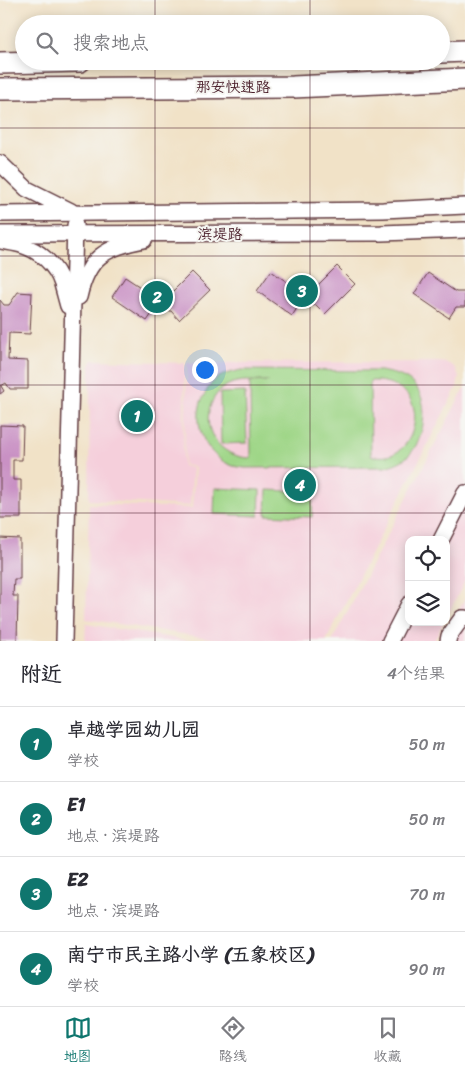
<!DOCTYPE html>
<html lang="zh">
<head>
<meta charset="utf-8">
<style>
	body { margin:0; font-family:Sriracha,"LXGW WenKai TC",sans-serif; background:#f7f7f7; color:#2b2b33 }
	.controls { position:absolute; right:15px; bottom:15px; display:grid; overflow:hidden; border-radius:10px; box-shadow:0 2px 12px #0003 }
	.controls button { width:45px; height:45px; display:grid; place-items:center; padding:0; border:0; border-bottom:1px solid #e1e1e2; background:#fff; color:#2b2b33; font:25px sans-serif }
	.you { position:absolute; left:204px; top:369px; width:18px; height:18px; margin:-12px; border:4px solid #fff; border-radius:50%; background:#1a73e8; box-shadow:0 0 0 8px #1a73e833 }
	.badge { display:grid; place-items:center; width:32px; height:32px; border-radius:50%; background:#0f766e; color:#fff; font-size:16px; font-weight:700 }
	.pin { position:absolute; translate:-50% -50%; border:2px solid #fff; box-shadow:0 1px 5px #0006 }
	.list { margin:0; padding:0; list-style:none }
	h2 { display:flex; justify-content:space-between; align-items:center; height:65px; margin:0; padding:0 20px; font-size:21px }
	h2 small { font-size:16px; font-weight:400; color:#7c7c81 }
	.list li { display:grid; grid-template-columns:32px 1fr auto; gap:15px; align-items:center; box-sizing:border-box; height:75px; padding:0 20px; border-top:1px solid #e1e1e2 }
	.list b { display:block; font-size:19px; white-space:nowrap }
	.list p { margin:0; font-size:16px; white-space:nowrap; color:#7c7c81 }
	.list em { font-size:16px; font-style:normal; color:#7c7c81 }
	.icon { flex:none; width:28px; height:28px; fill:none; stroke:currentColor; stroke-width:2; stroke-linecap:round; stroke-linejoin:round }
	.map { position:relative; flex:none; width:465px; height:641px; overflow:hidden }
	.search { position:absolute; background:#fff; box-shadow:0 2px 12px #0003; left:15px; right:15px; top:15px; height:55px; display:flex; align-items:center; gap:12px; box-sizing:border-box; padding:0 18px; border-radius:28px; color:#7c7c81; font-size:19px }
	.sheet { height:365px; background:#fff }
	nav { display:flex; justify-content:space-around; align-items:center; box-sizing:border-box; height:70px; border-top:1px solid #e1e1e2; background:#fff; font-size:14px; color:#7c7c81 }
	nav a { display:grid; justify-items:center; gap:2px }
	nav .on { color:#0f766e }
	.map>svg:first-child { display:block }
	.built { fill:#f5cfdb }
	.green { fill:#9fd687; stroke:#747a59; fill-rule:evenodd }
	.building { fill:#c991c4 }
	.lines { fill:none; stroke-linecap:round; stroke-linejoin:round }
	.minor-casing { stroke:#633c42; stroke-width:18 }
	.highway-casing { stroke:#633c42; stroke-width:24 }
	.minor { stroke:#fff; stroke-width:15 }
	.highway { stroke:#fff; stroke-width:21 }
	.grid { fill:none; stroke:#4a1f2b; stroke-width:1; stroke-opacity:0.55 }
	.labels { text-anchor:middle; stroke-width:4; stroke-linejoin:round; paint-order:stroke }
	.street-label { font-size:15px; fill:#4a1f2b; stroke:#f6f6f2 }
</style>
</head>
<body>
<div class="map">
<svg width="465" height="641" viewBox="0 0 465 641">
	<rect width="100%" height="100%" fill="#f6f6f2"/>
	<filter id="ink" filterUnits="userSpaceOnUse"><feTurbulence type="fractalNoise" baseFrequency=".02" numOctaves="2"/><feDisplacementMap in="SourceGraphic" scale="10" xChannelSelector="R" yChannelSelector="G"/><feConvolveMatrix kernelMatrix="1 2 1 2 8 2 1 2 1" color-interpolation-filters="sRGB"/></filter>
	<filter id="wash" filterUnits="userSpaceOnUse"><feTurbulence type="fractalNoise" baseFrequency=".0096" numOctaves="4" result="noise"/><feDisplacementMap in="SourceGraphic" scale="20" xChannelSelector="R" yChannelSelector="G"/><feGaussianBlur stdDeviation="1.12" result="paint"/><feColorMatrix in="noise" values="0 0 0 0 0 0 0 0 0 0 0 0 0 0 0 0 0 1.4 0 .05"/><feComposite in="paint" operator="in"/></filter>
	<g filter="url(#wash)">
		<rect width="100%" height="100%" fill="#f1e2c7"/>
		<!-- built -->
		<g class="built">
			<path d="M93 360 185 363 183 466 193 468 190 506 89 500 90 365Z"/>
			<path d="M439 362 447 363 453 366 456 369 459 377 457 387 326 641H227L86 619 89 504 192 508 195 467 184 465 187 363Z"/>
			<path d="M465 387V581L446 618V540H409V622H444L434 641H332Z"/>
			<path d="M465 598V641H443Z"/>
			<path d="M86 624 192 641H85Z"/>
		</g>
		<!-- green -->
		<g class="green">
			<path d="M241 370 380 371C391 373 403 375 412 383 431 399 425 439 409 455 402 462 394 464 385 467L245 468C241 467 237 467 233 466 207 457 193 428 201 402 205 393 210 383 219 377 226 373 234 372 241 370ZM247 381H269L250 382 251 458C220 458 197 428 214 398 217 393 222 388 228 385 234 382 241 381 247 381ZM370 381C386 380 406 386 412 403 420 422 409 452 387 456 382 457 376 456 371 456Z"/>
			<path d="M245 392 247 443 221 444 220 393Z"/>
			<path d="M215 488 260 490 259 516 214 514Z"/>
			<path d="M267 490 313 492 312 517 266 515Z"/>
		</g>
		<g id="blocks">
			<!-- building -->
			<g class="building">
				<path d="M337 266 355 284 325 314 316 305H299L292 316 257 291 271 271 299 290H313Z"/>
				<path d="M192 272 210 290 179 320 171 311H154L147 321 112 297 125 277 154 296H168Z"/>
				<path d="M428 273 456 292H465V307H456L449 318 414 294Z"/>
				<path d="M18 292 32 293 30 334 9 333 8 360 28 361V389H10L6 383 1 386 4 391 0 394V300L4 305H9Z"/>
				<path d="M0 425 23 426 22 460H13V480H21V518H0Z"/>
				<path d="M0 538 20 539V579H14L13 596H18L17 641H0Z"/>
			</g>
		</g>
	</g>
	<g filter="url(#ink)">
		<use href="#blocks" fill-opacity="0" stroke="#633c42" stroke-width="1"/>
		<g class="lines">
			<defs>
				<g id="minor">
					<path d="M0 163 27 189 71 211"/>
					<path d="M0 214 383 210 465 206"/>
					<path d="M0 234 381 233 465 230"/>
					<path d="M1 241C8 242 15 243 21 245 39 250 56 265 62 284 64 291 66 299 68 306"/>
					<path d="M79 297C88 257 104 248 144 240"/>
					<path d="M441 540 465 493"/>
					<path d="M64 641 75 225"/>
					<path d="M390 641 409 604"/>
					<path d="M448 641 449 636 462 618H465"/>
				</g>
				<g id="highway">
					<path d="M441 52 465 51"/>
					<path d="M0 63 80 61"/>
					<path d="M0 89 293 87 465 79"/>
				</g>
			</defs>
			<!-- minor casing -->
			<use href="#minor" class="minor-casing"/>
			<!-- highway casing -->
			<use href="#highway" class="highway-casing"/>
			<!-- minor -->
			<use href="#minor" class="minor"/>
			<!-- highway -->
			<use href="#highway" class="highway"/>
		</g>
	</g>
	<!-- grid -->
	<path class="grid" d="M155 0V24M310 0V24M155 61V641M310 61V641M0 128H465M0 256H465M0 385H465M0 513H465"/>
	<g class="labels">
		<!-- street labels -->
		<g class="street-label">
			<text x="233" y="92">那安快速路</text>
			<text x="220" y="239">滨堤路</text>
		</g>
	</g>
</svg>
<div class="controls">
<button><svg class="icon" aria-label="locate" viewBox="0 0 24 24"><circle cx="12" cy="12" r="6"/><path d="M12 2v4M12 18v4M2 12h4M18 12h4"/></svg></button>
<button><svg class="icon" aria-label="layers" viewBox="0 0 24 24"><path d="M12 4l9 5-9 5-9-5zM3 14l9 5 9-5"/></svg></button>
</div>
<div class="you"></div>
<div class="pin badge" style="left:137px;top:416px">1</div>
<div class="pin badge" style="left:157px;top:297px">2</div>
<div class="pin badge" style="left:302px;top:291px">3</div>
<div class="pin badge" style="left:300px;top:485px">4</div>
<div class="search"><svg class="icon" aria-label="search" viewBox="0 0 24 24"><circle cx="10" cy="10" r="6"/><path d="M15 15l6 6"/></svg>搜索地点</div>
</div>
<section class="sheet">
<h2>附近<small>4个结果</small></h2>
<ul class="list">
<li><span class="badge">1</span><div><b>卓越学园幼儿园</b><p>学校</p></div><em>50 m</em></li>
<li><span class="badge">2</span><div><b>E1</b><p>地点 · 滨堤路</p></div><em>50 m</em></li>
<li><span class="badge">3</span><div><b>E2</b><p>地点 · 滨堤路</p></div><em>70 m</em></li>
<li><span class="badge">4</span><div><b>南宁市民主路小学 (五象校区)</b><p>学校</p></div><em>90 m</em></li>
</ul>
</section>
<nav>
<a class="on"><svg class="icon" aria-label="map" viewBox="0 0 24 24"><path d="M3 6l6-2 6 2 6-2v14l-6 2-6-2-6 2zM9 4v14M15 6v14"/></svg>地图</a>
<a><svg class="icon" aria-label="directions" viewBox="0 0 24 24"><path d="M12 3l9 9-9 9-9-9zM9 14v-3h6M13 9l2 2-2 2"/></svg>路线</a>
<a><svg class="icon" aria-label="saved" viewBox="0 0 24 24"><path d="M7 4h10v16l-5-4-5 4z"/></svg>收藏</a>
</nav>
</body>
</html>
